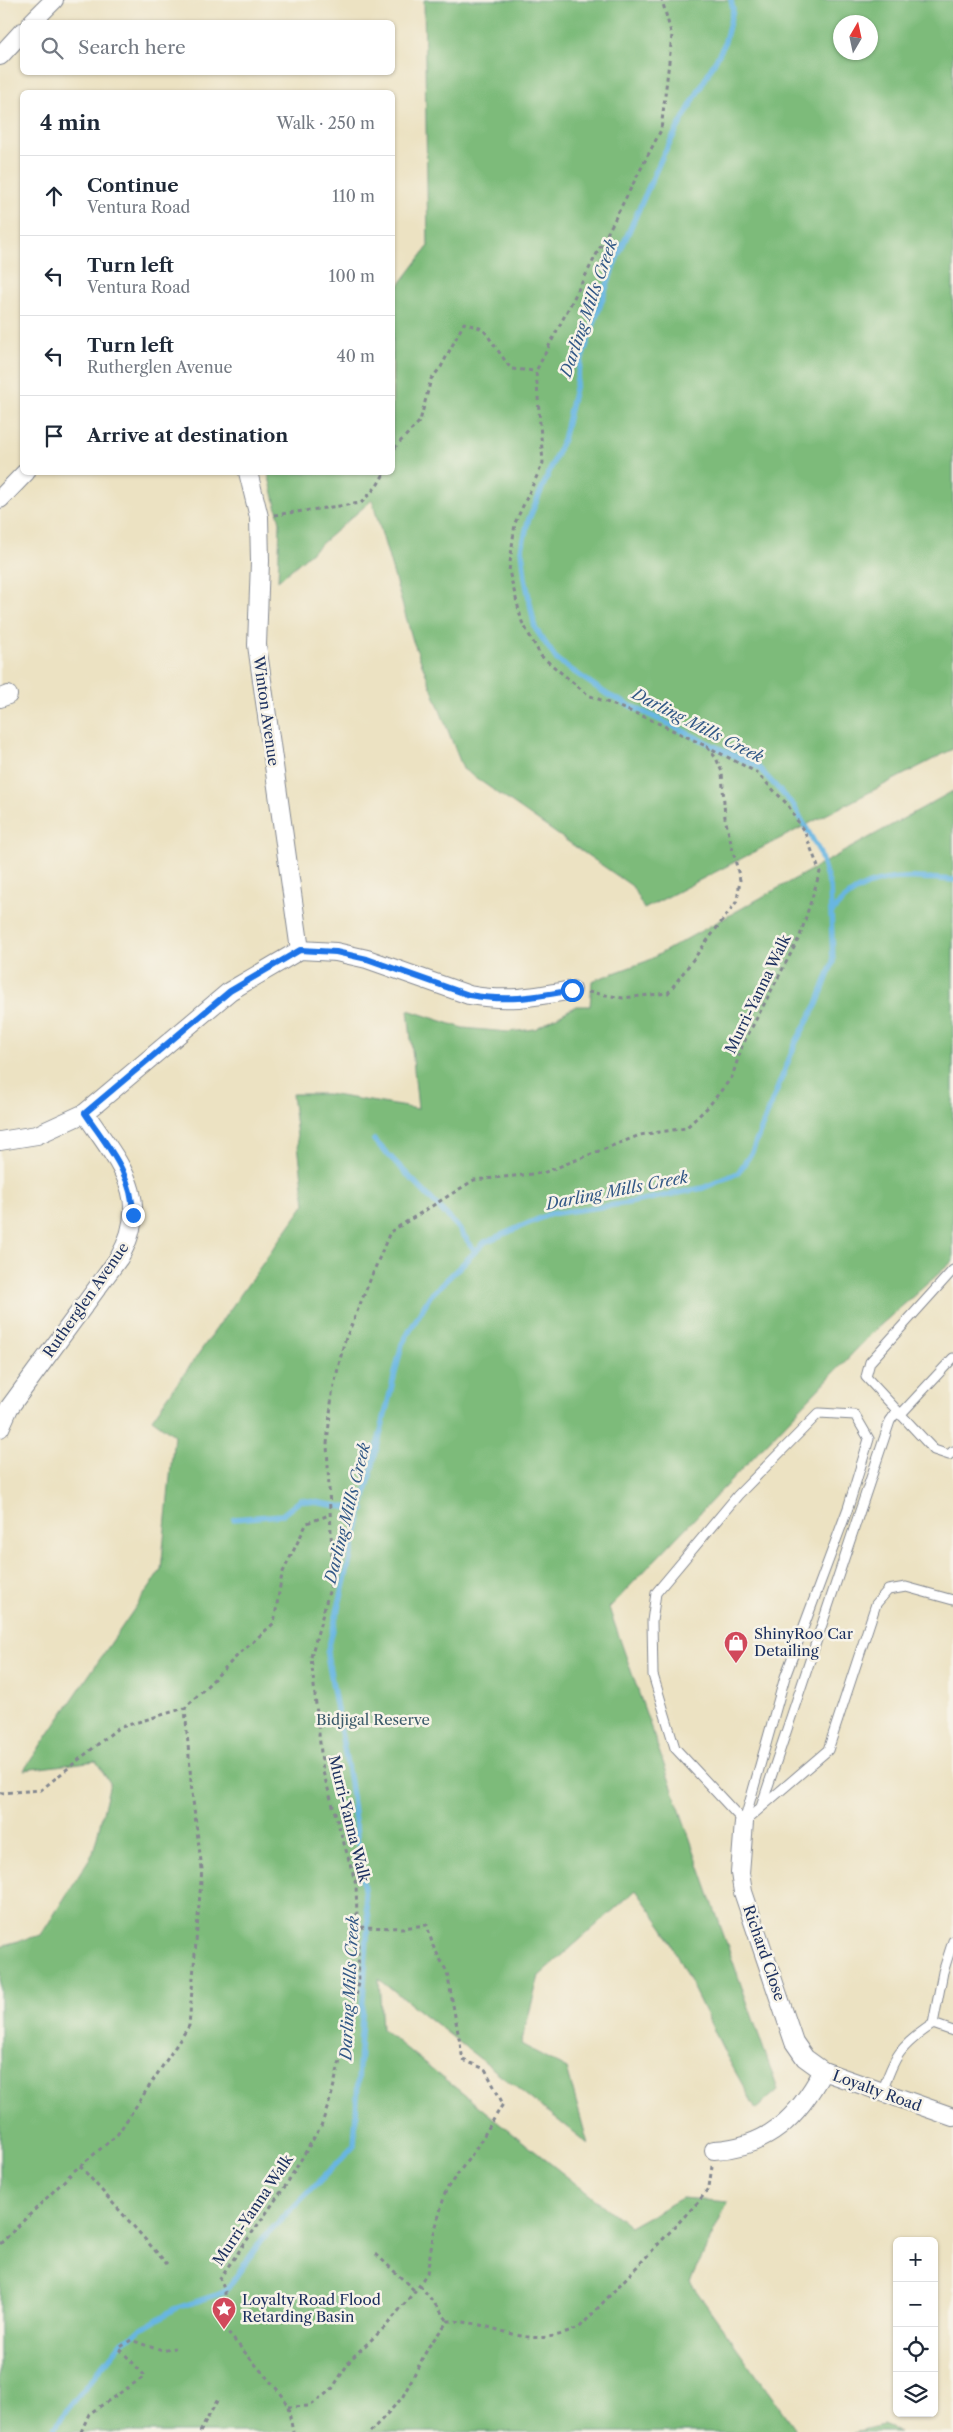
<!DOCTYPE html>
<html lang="en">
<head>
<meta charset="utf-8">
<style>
	body { margin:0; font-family:"Libre Caslon Text",serif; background:#f2f2f3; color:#1f2937 }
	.controls { position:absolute; right:15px; bottom:15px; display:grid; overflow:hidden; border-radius:8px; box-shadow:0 1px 4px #0004 }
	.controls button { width:45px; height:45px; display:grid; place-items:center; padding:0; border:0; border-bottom:1px solid #e0e1e3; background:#fff; color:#1f2937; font:25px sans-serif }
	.compass { position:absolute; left:833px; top:15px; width:45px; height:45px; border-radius:50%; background:#fff; box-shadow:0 1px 4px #0004; rotate:9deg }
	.stop { position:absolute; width:15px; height:15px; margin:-11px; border:4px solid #1a73e8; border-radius:50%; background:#fff }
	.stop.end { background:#1a73e8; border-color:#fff; box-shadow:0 1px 5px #0008 }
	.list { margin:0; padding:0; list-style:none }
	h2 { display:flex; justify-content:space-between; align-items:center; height:65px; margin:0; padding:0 20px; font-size:21px }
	h2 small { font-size:16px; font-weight:400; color:#747a83 }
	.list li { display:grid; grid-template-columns:32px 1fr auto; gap:15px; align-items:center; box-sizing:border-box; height:80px; padding:0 20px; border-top:1px solid #e0e1e3 }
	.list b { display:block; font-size:19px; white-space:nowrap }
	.list p { margin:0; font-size:16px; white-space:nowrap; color:#747a83 }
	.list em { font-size:16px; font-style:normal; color:#747a83 }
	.icon { flex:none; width:28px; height:28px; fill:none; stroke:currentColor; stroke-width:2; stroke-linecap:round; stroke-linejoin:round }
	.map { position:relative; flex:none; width:953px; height:2432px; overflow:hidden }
	.search { position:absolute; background:#fff; box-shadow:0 1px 4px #0004; left:20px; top:20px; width:375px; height:55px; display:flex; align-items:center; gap:12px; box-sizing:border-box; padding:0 18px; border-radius:8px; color:#747a83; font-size:19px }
	.panel { position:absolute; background:#fff; box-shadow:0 1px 4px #0004; left:20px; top:90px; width:375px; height:385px; border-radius:8px }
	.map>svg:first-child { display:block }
	.forest { fill:#7dbb7a; stroke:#4c756c; fill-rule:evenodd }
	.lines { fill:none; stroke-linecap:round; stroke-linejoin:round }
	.stream { stroke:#68b6e2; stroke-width:5.5 }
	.service-casing { stroke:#848890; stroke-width:11 }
	.minor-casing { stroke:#848890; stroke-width:20 }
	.path { stroke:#848890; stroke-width:3; stroke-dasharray:4 4; stroke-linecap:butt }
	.service { stroke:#fff; stroke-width:9 }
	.minor { stroke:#fff; stroke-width:18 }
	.route { stroke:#1a73e8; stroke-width:6 }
	.labels { text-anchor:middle; stroke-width:5; stroke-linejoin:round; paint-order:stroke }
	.street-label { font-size:15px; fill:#1b2f5e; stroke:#f7f3e8 }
	.poi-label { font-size:15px; fill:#1b2f5e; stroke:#f7f3e8; text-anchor:start }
	.park-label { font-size:15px; fill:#3b5a6a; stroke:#f7f3e8 }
	.water-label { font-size:16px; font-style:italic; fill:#325886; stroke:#f7f3e8 }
</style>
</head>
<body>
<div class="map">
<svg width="953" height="2432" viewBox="0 0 953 2432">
	<rect width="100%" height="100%" fill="#f7f3e8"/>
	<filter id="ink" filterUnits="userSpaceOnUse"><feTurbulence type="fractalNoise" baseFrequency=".02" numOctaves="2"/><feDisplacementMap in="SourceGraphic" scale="10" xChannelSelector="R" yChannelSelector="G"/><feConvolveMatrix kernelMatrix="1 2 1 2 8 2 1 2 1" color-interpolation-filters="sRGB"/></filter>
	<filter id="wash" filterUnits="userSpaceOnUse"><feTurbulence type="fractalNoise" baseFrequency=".0096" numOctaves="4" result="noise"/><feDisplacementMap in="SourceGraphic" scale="20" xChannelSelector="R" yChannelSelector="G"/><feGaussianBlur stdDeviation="1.12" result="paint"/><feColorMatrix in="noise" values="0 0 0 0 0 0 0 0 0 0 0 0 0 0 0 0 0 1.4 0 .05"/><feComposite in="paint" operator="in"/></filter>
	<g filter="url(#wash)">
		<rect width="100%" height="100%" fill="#ece2c2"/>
		<!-- forest -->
		<g class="forest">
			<path d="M424 0H953V749L644 909 632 886 463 769 413 641 372 500 278 581 280 522 268 473 392 472 393 293 428 247ZM870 22V52H840V22Z"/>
			<path d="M953 791V1261L875 1330 609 1608 778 2090 756 2109 726 2055 664 1929 636 1890 539 1976 521 2044 567 2069 588 2144 379 1979 382 2029 630 2227 682 2198 728 2202 690 2282 797 2432H0V1946L41 1935 93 1853 110 1783 96 1761 24 1770 161 1570 174 1435 152 1419 305 1204 292 1094H328L418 1109 408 1010 463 1028 508 1032 535 1029 576 1006H590L592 981 647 961Z"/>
			<path d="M883 2425 900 2432H853Z"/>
		</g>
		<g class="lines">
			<!-- stream -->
			<g class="stream">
				<path d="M832 912C865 871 906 877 953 880"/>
				<path d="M374 1140 457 1226 475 1251"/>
				<path d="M234 1519 282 1515 301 1500 364 1510"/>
				<path d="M53 2432 63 2415 123 2341 174 2309 225 2292 263 2238 354 2146 368 1920 350 1782 327 1654 402 1344 430 1296 485 1242 550 1214 628 1203 703 1188 738 1173 752 1152 796 1042 817 1004 833 962 830 887 819 851 794 806 758 767 608 695 557 660 535 628 525 578 522 548 528 521 563 440 582 358 614 265 663 155 724 45 733 10 731 0"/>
			</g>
		</g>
	</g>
	<g filter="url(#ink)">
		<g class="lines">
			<defs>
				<g id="service">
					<path d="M953 1270 870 1362 866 1377 934 1450 949 1455 953 1451"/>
					<path d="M819 1413 855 1415 869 1439 848 1508 785 1677 744 1822 675 1748 653 1675 652 1621 656 1593 738 1495Z"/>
					<path d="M900 1415 953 1358"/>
					<path d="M761 1807 890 1421 897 1411"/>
					<path d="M744 1822 828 1750 876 1604 888 1590 906 1587 953 1600"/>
					<path d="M933 2024 943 1972 953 1941"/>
					<path d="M882 2093C894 2056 900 2046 933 2024L953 2031"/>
				</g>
				<g id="minor">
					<path d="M32 22 54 0"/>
					<path d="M0 56 22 32"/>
					<path d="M248 472 259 517 260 561 257 645 300 950"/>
					<path d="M0 499 26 472"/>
					<path d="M0 698 8 695"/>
					<path d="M0 1141 37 1135 85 1113 230 991 300 950 336 952 367 959 469 995C509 1002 533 997 572 990"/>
					<path d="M0 1428 9 1408 119 1258C154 1197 118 1163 85 1113"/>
					<path d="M744 1822 740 1873 743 1892 794 2042 805 2058 823 2071"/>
					<path d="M714 2150C769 2147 798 2117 823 2071L953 2117"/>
				</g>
			</defs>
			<!-- service casing -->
			<use href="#service" class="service-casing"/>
			<!-- minor casing -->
			<use href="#minor" class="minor-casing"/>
			<!-- path -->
			<g class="path">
				<path d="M392 456 396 446 420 421 431 379 441 367 464 323 483 329 511 369 536 371"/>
				<path d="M274 515 361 503 377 486 385 472"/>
				<path d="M588 992 623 998 668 993 737 901 740 880 725 818 722 772 716 758 706 746 645 717 588 695 541 656 522 622 509 571 515 523 543 463 536 371 661 130 672 36 662 0"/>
				<path d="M0 1793 41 1790 118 1728 185 1708 238 1655 274 1623 282 1574 307 1523 329 1515"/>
				<path d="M80 2166 167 2264"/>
				<path d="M0 2244 74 2171 117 2135 189 2026 202 1869 192 1793 185 1708"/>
				<path d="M376 2254 415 2291"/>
				<path d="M420 2285 448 2321"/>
				<path d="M225 2303V2292L220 2278 286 2185 321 2126 331 2097 359 1983 356 1884 323 1772 311 1657 333 1577 327 1444 332 1394 344 1343 390 1232 474 1180 543 1173 640 1135 686 1128 708 1107 732 1077 742 1046 800 936 820 872 805 833 787 804 756 772 706 746"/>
				<path d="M228 2333 282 2395 288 2407 293 2432"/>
				<path d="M288 2407 310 2406 332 2389 351 2359 386 2326 415 2291 427 2273 433 2237 446 2190 475 2150 503 2104 485 2069 463 2060 447 1972 433 1946 427 1925 402 1928 358 1927"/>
				<path d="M81 2432 89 2414 145 2376 119 2348 131 2340 162 2351 175 2348"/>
				<path d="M200 2432 218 2399"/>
				<path d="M370 2432 402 2398 429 2346 448 2321C501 2321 522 2353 579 2328L700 2200 709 2187 712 2166"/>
			</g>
			<!-- service -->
			<use href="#service" class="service"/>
			<!-- minor -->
			<use href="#minor" class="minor"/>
		</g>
	</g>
	<g class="lines" filter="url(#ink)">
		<!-- route -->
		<path class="route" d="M133 1215C133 1174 107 1146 85 1113L230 991 300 950 336 952 367 959 469 995C509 1002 533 997 572 990"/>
	</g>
	<!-- icons -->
	<defs>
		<symbol id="shop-pin" viewBox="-11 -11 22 30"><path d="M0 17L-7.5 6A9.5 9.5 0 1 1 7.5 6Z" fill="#d1495b" stroke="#f7f3e8"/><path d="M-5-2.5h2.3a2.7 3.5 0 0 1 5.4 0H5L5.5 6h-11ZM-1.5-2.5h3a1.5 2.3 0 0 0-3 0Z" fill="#fff"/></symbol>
		<symbol id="sight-pin" viewBox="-11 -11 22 30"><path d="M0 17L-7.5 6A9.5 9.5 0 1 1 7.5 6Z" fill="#d1495b" stroke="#f7f3e8"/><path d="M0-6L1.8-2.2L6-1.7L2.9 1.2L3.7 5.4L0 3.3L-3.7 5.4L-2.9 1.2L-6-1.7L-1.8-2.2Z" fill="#fff"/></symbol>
	</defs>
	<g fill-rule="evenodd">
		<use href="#shop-pin" x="722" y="1629" width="28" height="38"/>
		<use href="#sight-pin" x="210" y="2295" width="28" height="38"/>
	</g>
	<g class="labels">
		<!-- street labels -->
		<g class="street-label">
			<text transform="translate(266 711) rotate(82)" y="5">Winton Avenue</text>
			<text transform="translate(758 994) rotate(-64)" y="5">Murri-Yanna Walk</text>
			<text transform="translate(86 1300) rotate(-55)" y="5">Rutherglen Avenue</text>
			<text transform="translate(349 1819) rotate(76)" y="5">Murri-Yanna Walk</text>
			<text transform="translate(764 1953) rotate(71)" y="5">Richard Close</text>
			<text transform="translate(877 2091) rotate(20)" y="5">Loyalty Road</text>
			<text transform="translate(253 2210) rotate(-56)" y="5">Murri-Yanna Walk</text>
		</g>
		<!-- poi labels -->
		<g class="poi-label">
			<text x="754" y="1639">ShinyRoo Car<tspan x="754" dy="17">Detailing</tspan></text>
			<text x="242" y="2305">Loyalty Road Flood<tspan x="242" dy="17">Retarding Basin</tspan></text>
		</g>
		<!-- park labels -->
		<g class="park-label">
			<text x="373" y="1725">Bidjigal Reserve</text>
		</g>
		<!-- water labels -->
		<g class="water-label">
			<text transform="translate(588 308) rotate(-71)" y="6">Darling Mills Creek</text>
			<text transform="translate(698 725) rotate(27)" y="6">Darling Mills Creek</text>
			<text transform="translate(617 1190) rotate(-11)" y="6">Darling Mills Creek</text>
			<text transform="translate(347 1513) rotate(-76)" y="6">Darling Mills Creek</text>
			<text transform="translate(349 1988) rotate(-87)" y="6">Darling Mills Creek</text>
		</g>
	</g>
</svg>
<div class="controls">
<button>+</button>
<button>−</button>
<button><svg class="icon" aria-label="locate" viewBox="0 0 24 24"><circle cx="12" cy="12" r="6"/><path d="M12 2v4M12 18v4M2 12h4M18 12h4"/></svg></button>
<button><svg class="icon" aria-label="layers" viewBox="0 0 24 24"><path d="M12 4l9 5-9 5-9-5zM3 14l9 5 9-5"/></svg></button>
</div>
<svg class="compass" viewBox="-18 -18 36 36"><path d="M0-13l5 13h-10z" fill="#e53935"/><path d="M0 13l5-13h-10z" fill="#747a83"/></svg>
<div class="stop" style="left:572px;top:990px"></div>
<div class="stop end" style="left:133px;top:1215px"></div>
<div class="search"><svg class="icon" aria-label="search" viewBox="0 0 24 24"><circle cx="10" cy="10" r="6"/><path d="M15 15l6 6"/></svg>Search here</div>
<section class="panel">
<h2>4 min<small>Walk · 250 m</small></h2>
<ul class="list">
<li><svg class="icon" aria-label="ahead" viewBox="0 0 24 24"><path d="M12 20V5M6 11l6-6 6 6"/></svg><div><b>Continue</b><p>Ventura Road</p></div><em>110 m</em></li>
<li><svg class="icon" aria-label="left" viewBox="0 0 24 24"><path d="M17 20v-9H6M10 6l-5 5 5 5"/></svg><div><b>Turn left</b><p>Ventura Road</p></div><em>100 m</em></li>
<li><svg class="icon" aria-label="left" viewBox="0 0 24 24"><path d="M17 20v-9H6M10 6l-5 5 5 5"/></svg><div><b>Turn left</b><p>Rutherglen Avenue</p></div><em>40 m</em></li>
<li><svg class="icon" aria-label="arrive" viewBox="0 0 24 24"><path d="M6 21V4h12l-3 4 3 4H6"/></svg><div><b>Arrive at destination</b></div></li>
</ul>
</section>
</div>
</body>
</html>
